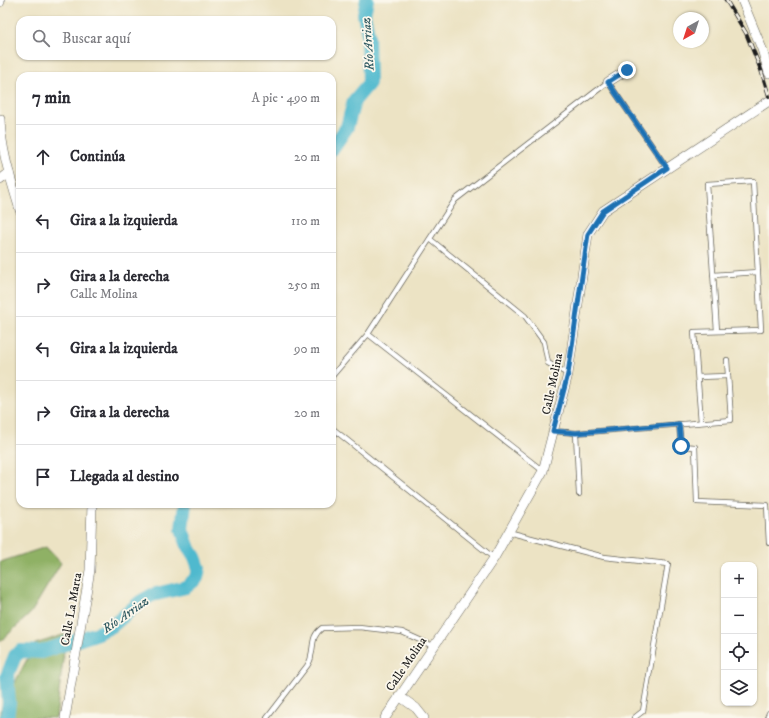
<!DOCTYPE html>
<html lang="es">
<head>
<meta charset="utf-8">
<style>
	body { margin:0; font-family:"IM FELL DW Pica",serif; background:#f7f7f7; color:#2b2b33 }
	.controls { position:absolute; right:12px; bottom:12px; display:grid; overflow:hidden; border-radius:8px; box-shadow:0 1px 3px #0004 }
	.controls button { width:36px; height:36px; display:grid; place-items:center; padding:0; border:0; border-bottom:1px solid #e1e1e2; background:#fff; color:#2b2b33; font:20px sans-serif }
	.compass { position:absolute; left:673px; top:12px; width:36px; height:36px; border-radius:50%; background:#fff; box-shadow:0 1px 3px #0004; rotate:219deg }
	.stop { position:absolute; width:12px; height:12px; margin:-9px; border:3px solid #1f6fb2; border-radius:50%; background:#fff }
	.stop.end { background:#1f6fb2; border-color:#fff; box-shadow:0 1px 4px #0008 }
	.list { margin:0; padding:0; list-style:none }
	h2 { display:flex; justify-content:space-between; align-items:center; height:52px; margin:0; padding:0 16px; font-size:17px }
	h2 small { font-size:13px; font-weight:400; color:#7c7c81 }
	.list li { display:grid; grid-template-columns:26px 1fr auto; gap:12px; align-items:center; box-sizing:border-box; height:64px; padding:0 16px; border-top:1px solid #e1e1e2 }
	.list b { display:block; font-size:15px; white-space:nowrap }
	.list p { margin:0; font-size:13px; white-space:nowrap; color:#7c7c81 }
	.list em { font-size:13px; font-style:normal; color:#7c7c81 }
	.icon { flex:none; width:22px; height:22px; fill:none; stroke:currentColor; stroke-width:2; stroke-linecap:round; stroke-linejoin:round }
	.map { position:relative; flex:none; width:769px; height:718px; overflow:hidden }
	.search { position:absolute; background:#fff; box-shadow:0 1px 3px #0004; left:16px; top:16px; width:320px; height:44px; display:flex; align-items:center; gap:10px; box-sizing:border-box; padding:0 14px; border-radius:12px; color:#7c7c81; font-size:15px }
	.panel { position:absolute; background:#fff; box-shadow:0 1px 3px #0004; left:16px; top:72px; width:320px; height:436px; border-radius:12px }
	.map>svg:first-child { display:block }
	.forest { fill:#8fb165; stroke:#566640 }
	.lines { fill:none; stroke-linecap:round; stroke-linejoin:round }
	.river { stroke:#50b9ce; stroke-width:14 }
	.lane-casing { stroke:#656257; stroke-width:6 }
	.street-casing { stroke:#656257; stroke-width:10 }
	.lane { stroke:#fff; stroke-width:4.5 }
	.street { stroke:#fff; stroke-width:9 }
	.rail-casing { stroke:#1c1c1c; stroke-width:4 }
	.rail { stroke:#fbf7ec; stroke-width:2.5; stroke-dasharray:8; stroke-linecap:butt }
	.route { stroke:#1f6fb2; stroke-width:5 }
	.labels { text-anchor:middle; stroke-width:3.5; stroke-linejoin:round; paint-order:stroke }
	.street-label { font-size:12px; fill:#1c1c1c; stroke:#fbf7ec }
	.water-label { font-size:13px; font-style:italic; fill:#315b63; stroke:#fbf7ec }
</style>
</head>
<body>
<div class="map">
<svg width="769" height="718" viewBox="0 0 769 718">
	<rect width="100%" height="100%" fill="#fbf7ec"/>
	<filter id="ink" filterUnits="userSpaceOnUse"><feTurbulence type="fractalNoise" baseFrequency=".025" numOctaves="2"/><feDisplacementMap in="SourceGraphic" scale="8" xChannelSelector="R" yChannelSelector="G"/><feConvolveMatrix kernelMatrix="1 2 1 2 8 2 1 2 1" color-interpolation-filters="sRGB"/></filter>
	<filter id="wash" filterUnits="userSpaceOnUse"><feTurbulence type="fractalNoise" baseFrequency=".012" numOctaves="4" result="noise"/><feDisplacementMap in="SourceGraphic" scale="16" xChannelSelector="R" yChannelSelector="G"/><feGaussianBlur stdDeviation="0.9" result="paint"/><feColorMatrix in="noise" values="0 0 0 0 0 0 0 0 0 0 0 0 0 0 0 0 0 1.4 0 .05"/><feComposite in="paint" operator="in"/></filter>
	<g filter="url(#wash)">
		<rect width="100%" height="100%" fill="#ece3c4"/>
		<!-- forest -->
		<g class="forest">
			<path d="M46 547 61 563 31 613 0 642V562Z"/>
			<path d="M66 634 56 718H0V711L35 644Z"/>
		</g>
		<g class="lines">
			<!-- river -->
			<g class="river">
				<path d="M332 149 347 127 354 101 369 83 368 34 364 14 367 0"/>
				<path d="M7 718 9 703 7 676 15 656 21 651 41 652 98 633 112 626 140 602 152 595 186 587 197 578 199 568 195 557 188 546 182 529 185 504"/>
			</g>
		</g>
	</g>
	<g filter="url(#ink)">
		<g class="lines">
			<defs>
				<g id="lane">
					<path d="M430 239 525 316 544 342 548 363 568 374"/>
					<path d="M713 275 758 272"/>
					<path d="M368 334 543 471"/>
					<path d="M332 376 368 334 455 200 608 82 667 168"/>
					<path d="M698 377 728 376"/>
					<path d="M701 422 694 332 761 330 753 181 707 184 717 331"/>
					<path d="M679 424 681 446 695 447 697 502 767 505 769 543"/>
					<path d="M332 428 494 558"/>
					<path d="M553 431 576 433 731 420 727 360"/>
					<path d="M576 433 579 494"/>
					<path d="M508 532 604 557 668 564 643 711 634 718"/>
					<path d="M267 718 307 666C309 663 311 659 311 656 314 645 311 636 322 628L359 627 402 632 433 646"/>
					<path d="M767 718 769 713"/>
				</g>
				<g id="street">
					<path d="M742 0 762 49 769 73"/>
					<path d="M0 2V0"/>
					<path d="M608 82 627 70"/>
					<path d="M0 119C1 150 11 180 20 210"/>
					<path d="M0 180 9 173"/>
					<path d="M399 696 416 708 424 718"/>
					<path d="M65 718 90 570 92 504"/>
					<path d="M385 718 494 558 543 471 568 374 588 234 603 211 769 101"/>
				</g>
			</defs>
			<!-- lane casing -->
			<use href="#lane" class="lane-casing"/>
			<!-- street casing -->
			<use href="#street" class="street-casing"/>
			<!-- lane -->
			<use href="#lane" class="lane"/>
			<!-- street -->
			<use href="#street" class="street"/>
			<defs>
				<path id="rail" d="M726 0 746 33 761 70 769 96"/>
			</defs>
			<!-- rail casing -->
			<use href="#rail" class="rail-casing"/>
			<!-- rail -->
			<use href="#rail" class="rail"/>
		</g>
	</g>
	<g class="lines" filter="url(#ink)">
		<!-- route -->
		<path class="route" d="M627 70 608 82 667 168 603 211 588 234 568 374 553 431 576 433 679 424 681 446"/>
	</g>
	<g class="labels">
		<!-- street labels -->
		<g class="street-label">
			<text transform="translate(552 384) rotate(-78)" y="4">Calle Molina</text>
			<text transform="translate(71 609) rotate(-80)" y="4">Calle La Marta</text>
			<text transform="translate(406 664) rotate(-56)" y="4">Calle Molina</text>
		</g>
		<!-- water labels -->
		<g class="water-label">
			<text transform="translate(367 44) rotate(-94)" y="5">Río Arriaz</text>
			<text transform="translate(125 614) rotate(-35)" y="5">Río Arriaz</text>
		</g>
	</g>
</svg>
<div class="controls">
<button>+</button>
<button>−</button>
<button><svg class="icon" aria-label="locate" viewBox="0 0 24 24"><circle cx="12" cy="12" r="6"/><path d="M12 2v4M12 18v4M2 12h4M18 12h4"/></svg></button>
<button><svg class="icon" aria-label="layers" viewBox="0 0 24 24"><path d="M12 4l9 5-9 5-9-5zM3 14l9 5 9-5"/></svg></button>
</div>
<svg class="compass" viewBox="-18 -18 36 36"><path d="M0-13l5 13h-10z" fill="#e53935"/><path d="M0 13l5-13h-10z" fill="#7c7c81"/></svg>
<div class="stop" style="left:681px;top:446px"></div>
<div class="stop end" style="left:627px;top:70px"></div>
<div class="search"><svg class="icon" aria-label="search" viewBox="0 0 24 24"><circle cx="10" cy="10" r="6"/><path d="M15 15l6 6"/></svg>Buscar aquí</div>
<section class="panel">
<h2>7 min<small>A pie · 490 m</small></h2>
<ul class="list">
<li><svg class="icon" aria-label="ahead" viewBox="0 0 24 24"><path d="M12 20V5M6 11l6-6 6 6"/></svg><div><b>Continúa</b></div><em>20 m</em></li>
<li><svg class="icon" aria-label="left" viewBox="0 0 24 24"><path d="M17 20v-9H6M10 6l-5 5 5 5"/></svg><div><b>Gira a la izquierda</b></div><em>110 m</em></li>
<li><svg class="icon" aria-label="right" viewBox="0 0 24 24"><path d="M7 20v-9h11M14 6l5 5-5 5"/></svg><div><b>Gira a la derecha</b><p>Calle Molina</p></div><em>250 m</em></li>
<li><svg class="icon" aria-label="left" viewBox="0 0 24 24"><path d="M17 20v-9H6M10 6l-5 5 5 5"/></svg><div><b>Gira a la izquierda</b></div><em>90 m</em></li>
<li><svg class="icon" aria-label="right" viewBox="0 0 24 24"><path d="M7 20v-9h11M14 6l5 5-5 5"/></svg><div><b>Gira a la derecha</b></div><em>20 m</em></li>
<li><svg class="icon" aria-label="arrive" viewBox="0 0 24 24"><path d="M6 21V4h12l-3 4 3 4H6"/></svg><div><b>Llegada al destino</b></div></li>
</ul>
</section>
</div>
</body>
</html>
